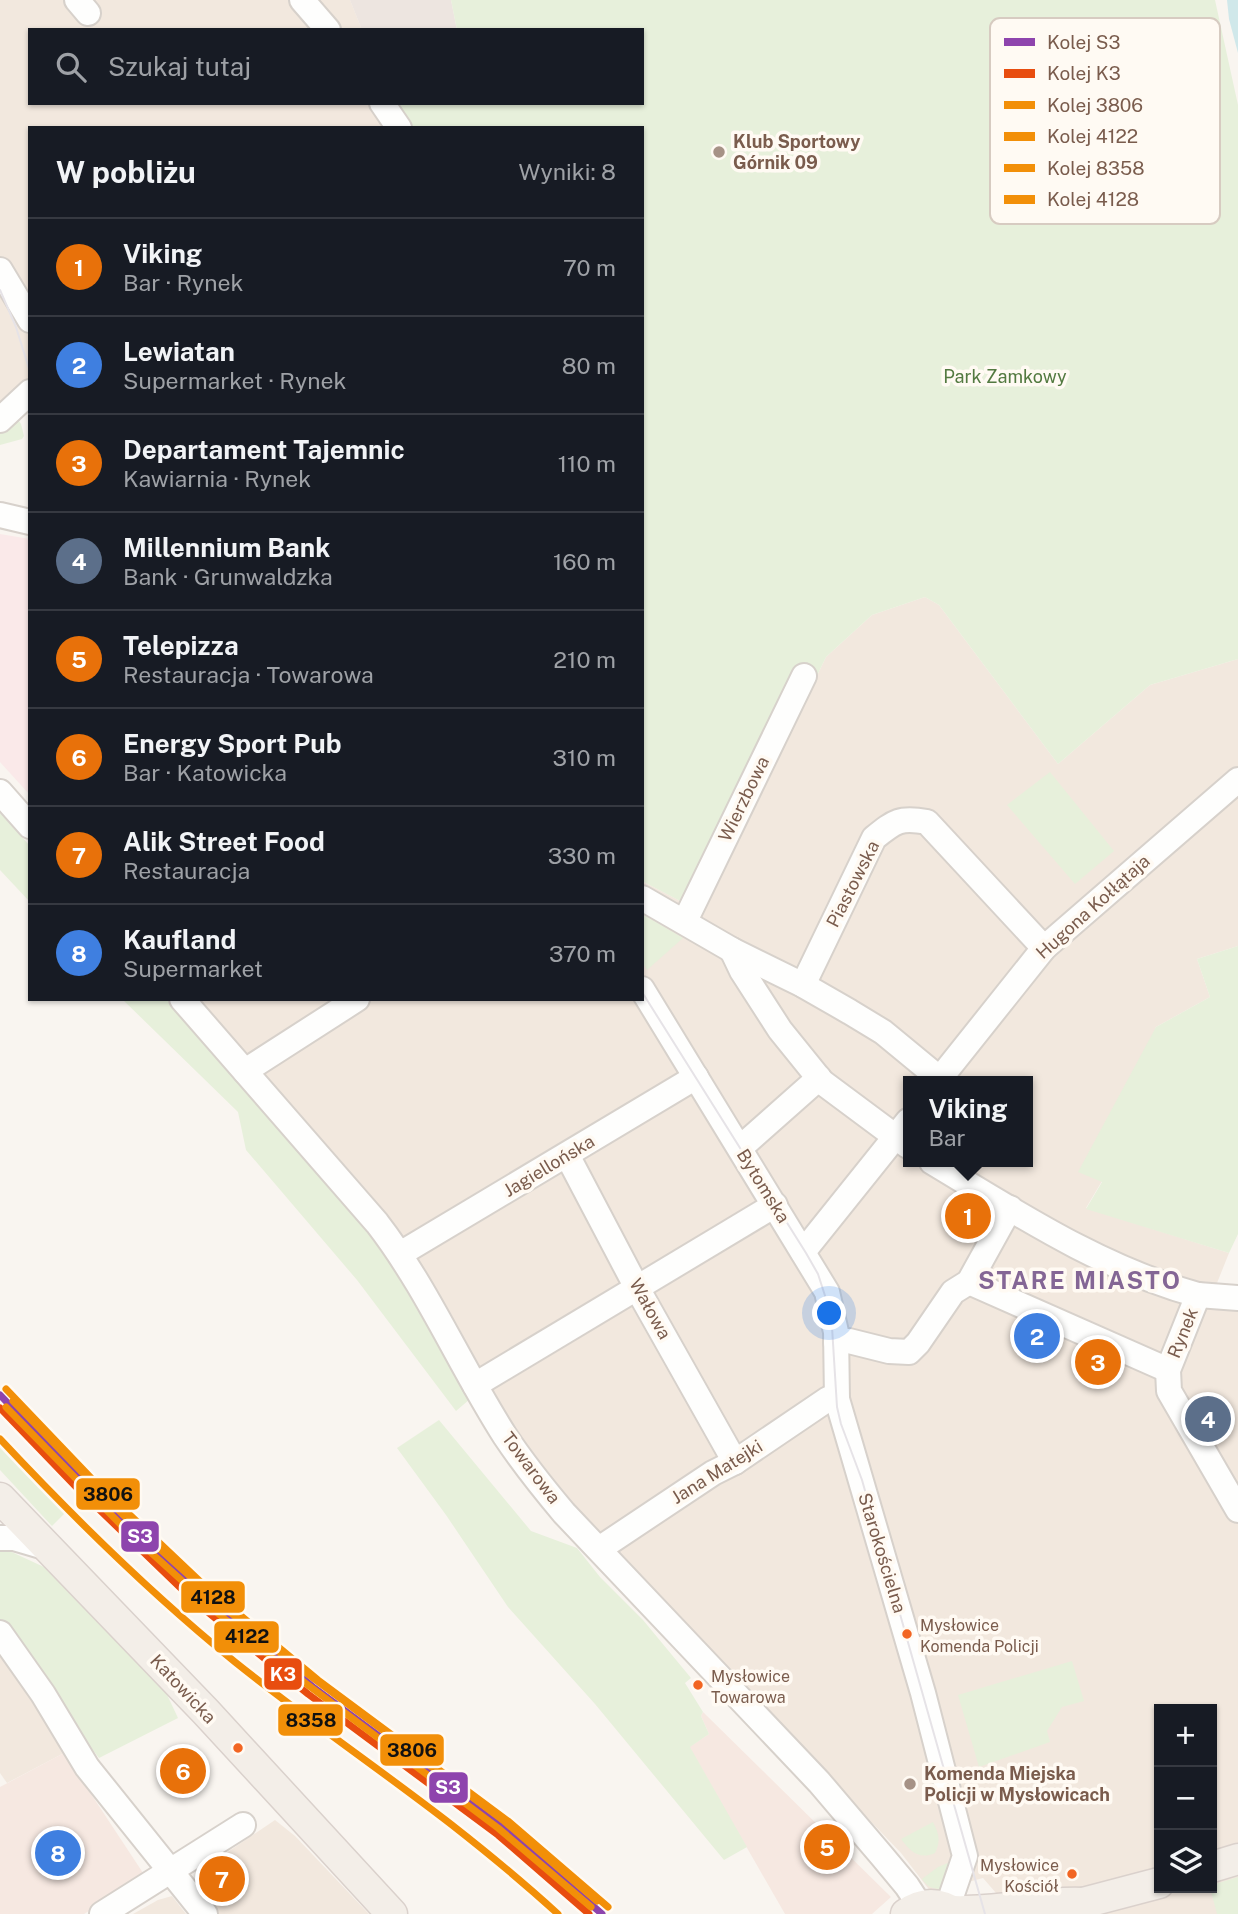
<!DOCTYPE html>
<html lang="pl">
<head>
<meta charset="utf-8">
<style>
	body { margin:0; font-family:"Public Sans",sans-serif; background:#20242c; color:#f1f3f6 }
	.controls { position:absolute; right:21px; bottom:21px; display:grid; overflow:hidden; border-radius:0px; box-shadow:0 2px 5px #0004 }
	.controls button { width:63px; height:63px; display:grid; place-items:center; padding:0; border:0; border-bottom:2px solid #363941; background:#171b24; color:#f1f3f6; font:35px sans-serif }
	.you { position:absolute; left:830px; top:1314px; width:24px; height:24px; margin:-18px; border:5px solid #fff; border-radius:50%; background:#1a73e8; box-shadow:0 0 0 10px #1a73e833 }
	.badge { display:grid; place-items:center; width:46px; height:46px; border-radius:50%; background:#0b8043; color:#fff; font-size:23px; font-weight:700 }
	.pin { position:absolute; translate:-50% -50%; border:4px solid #fff; box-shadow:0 2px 7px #0006 }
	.popup { position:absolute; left:903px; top:1076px; width:130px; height:91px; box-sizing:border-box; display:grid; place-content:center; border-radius:0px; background:#171b24; filter:drop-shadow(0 2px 5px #0005); font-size:23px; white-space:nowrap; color:#9ea1a6 }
	.popup b { font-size:26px; color:#f1f3f6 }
	.popup::after { content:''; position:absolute; left:50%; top:100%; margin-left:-14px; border:14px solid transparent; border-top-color:#171b24 }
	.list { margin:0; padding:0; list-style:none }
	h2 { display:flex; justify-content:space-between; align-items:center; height:91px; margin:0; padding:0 28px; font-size:30px }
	h2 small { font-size:23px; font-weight:400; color:#9ea1a6 }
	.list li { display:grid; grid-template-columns:46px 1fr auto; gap:21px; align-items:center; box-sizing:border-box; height:98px; padding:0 28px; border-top:2px solid #363941 }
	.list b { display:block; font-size:26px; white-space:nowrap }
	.list p { margin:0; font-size:23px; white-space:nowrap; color:#9ea1a6 }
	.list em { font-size:23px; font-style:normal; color:#9ea1a6 }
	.icon { flex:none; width:38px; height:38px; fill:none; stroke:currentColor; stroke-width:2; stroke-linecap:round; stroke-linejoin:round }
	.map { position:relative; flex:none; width:1238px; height:1914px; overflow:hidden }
	.search { position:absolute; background:#171b24; box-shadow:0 2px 5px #0004; left:28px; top:28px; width:616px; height:77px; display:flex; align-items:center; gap:18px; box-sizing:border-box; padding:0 24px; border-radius:0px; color:#9ea1a6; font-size:26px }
	.panel { position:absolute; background:#171b24; box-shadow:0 2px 5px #0004; left:28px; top:126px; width:616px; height:875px; border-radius:0px }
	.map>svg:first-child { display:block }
	.residential { fill:#f2e8de; fill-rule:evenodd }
	.commercial { fill:#f6e8e1 }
	.industrial { fill:#ede5e0 }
	.medical { fill:#fae9e9 }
	.green { fill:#e7f0db }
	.water { fill:#d0e8ea }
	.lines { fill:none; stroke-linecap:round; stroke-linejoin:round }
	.minor-casing { stroke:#d7d1cb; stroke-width:28 }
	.major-casing { stroke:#dad1cc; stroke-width:33 }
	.minor { stroke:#fefefd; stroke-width:24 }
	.major { stroke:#f3eee8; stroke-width:30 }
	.tram { stroke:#e6e3e7; stroke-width:2 }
	.rail-1-casing { stroke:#fffaf3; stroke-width:12 }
	.rail-2-casing { stroke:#fffaf3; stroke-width:12 }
	.rail-3-casing { stroke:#fffaf3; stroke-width:12 }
	.rail-4-casing { stroke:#fffaf3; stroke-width:12 }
	.rail-5-casing { stroke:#fffaf3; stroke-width:12 }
	.rail-6-casing { stroke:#fffaf3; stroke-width:12 }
	.rail-1 { stroke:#8e44ad; stroke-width:7 }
	.rail-2 { stroke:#e84d0f; stroke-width:7 }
	.rail-3 { stroke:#f28f08; stroke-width:7 }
	.rail-4 { stroke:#f28f08; stroke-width:7 }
	.rail-5 { stroke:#f28f08; stroke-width:7 }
	.rail-6 { stroke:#f28f08; stroke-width:7 }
	.poi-dot { fill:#a69286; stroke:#fffaf3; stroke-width:2.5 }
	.bus-dot { fill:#f26522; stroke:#fffaf3; stroke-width:2.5 }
	.labels { text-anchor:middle; stroke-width:7; stroke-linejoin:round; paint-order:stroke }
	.bus-label { font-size:16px; fill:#7a5c4d; stroke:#fffaf3; text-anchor:start }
	.poi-label { font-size:18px; font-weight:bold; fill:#7a5c4d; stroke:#fffaf3; text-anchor:start }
	.park-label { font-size:18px; fill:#537a41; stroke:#fffaf3 }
	.street-label { font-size:18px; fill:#7a5c4d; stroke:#fffaf3 }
	.district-label { font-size:24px; font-weight:bold; letter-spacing:2px; fill:#846695; stroke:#fffaf3 }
	.key { fill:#fffaf3; stroke:#d7cbc1; stroke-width:2 }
	.key-label { font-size:19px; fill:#7a5c4d }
	.line-badge { stroke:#fffaf3; stroke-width:2.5 }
	.badge-label { font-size:19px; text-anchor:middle; font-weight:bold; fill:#fff }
	.pale-badge-label { font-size:19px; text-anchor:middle; font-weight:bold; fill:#111 }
</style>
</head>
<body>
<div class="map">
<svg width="1238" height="1914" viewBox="0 0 1238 1914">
	<rect width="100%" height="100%" fill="#f9f5f0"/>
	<!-- residential -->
	<g class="residential">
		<path d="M0 0H350L362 30H30V103H391L409 128H30V399L0 416Z"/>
		<path d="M925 597 939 605 1058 764 1150 685 1238 659V946L1197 959 1210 997 1156 1027 1102 1181 1086 1208 1229 1253 1217 1283 1238 1286V1846L1212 1853V1709H1159V1868L1065 1894 1004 1895 996 1893 983 1878 931 1892 901 1853 567 1503 519 1438 451 1314 370 1194 199 999H642V881L703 913 826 657 872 615ZM908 1081H1028V1162H908Z"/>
		<path d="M0 1648 64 1753 7 1783 0 1773Z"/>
		<path d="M275 1820 295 1836 369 1914H213L207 1907 201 1870Z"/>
		<path d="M1238 1875V1914H1083L1189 1888H1212V1882Z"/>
		<path d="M172 1896 186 1914H133L158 1900Z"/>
	</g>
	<!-- commercial -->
	<g class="commercial">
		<path d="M703 1712 891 1897 872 1914H785L689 1747 709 1734 701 1716Z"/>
		<path d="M64 1753 145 1876 84 1914H0V1787Z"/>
	</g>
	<!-- industrial -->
	<path class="industrial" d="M350 0H451L457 30H362Z"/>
	<!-- medical -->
	<path class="medical" d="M0 534 30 539V795L0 762Z"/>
	<!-- green -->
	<g class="green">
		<path d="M451 0H1215L1238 105V659L1150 685 1058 764 939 605 925 597 872 615 826 657 703 913 642 881V128H409L392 107 398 103H642V30H457Z"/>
		<path d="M15 415 21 424 24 436 22 439 0 445V429Z"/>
		<path d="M1050 772 1114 851 1075 884 1007 805Z"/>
		<path d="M0 813 30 846V902L0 870Z"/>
		<path d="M642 914 683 938 647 970 642 962Z"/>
		<path d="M1238 946V1234L1229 1253 1086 1209 1102 1182 1078 1172 1156 1027 1210 997 1197 959Z"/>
		<path d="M122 999H166L287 1134 385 1254 470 1399 456 1411 357 1280 246 1150 238 1112Z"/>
		<path d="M439 1420 531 1531 577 1548 600 1577 643 1620 691 1678 685 1683 703 1712 701 1716 709 1734 690 1747 747 1847 724 1860 595 1704 508 1607 446 1515 397 1448Z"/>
		<path d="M0 1433 69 1509 52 1526 0 1470Z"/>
		<path d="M3 1548 44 1567 162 1684 178 1718 99 1758 0 1628V1550Z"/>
		<path d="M1072 1661 1084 1701 1062 1707 1047 1731 1050 1742 979 1767 958 1695Z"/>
		<path d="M933 1822C939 1834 941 1841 935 1853 919 1860 911 1852 901 1839Z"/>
		<path d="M955 1860 942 1889C932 1889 928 1887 922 1879L938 1867Z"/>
		<path d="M1238 1877V1914H1217L1210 1888H1212V1885Z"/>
	</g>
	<!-- water -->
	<path class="water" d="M1227 0H1238V53L1229 19Z"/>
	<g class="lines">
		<defs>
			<g id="minor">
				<path d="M77 0 88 13"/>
				<path d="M302 0 328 30"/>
				<path d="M382 103 399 128"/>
				<path d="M0 270 30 320"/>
				<path d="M0 420 30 392"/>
				<path d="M0 515 30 522"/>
				<path d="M0 792 30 826"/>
				<path d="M642 898 732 950 803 985 850 1012 883 1032 940 1079"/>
				<path d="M685 921 804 676"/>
				<path d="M732 950 742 971 780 1030 822 1082 908 1146"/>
				<path d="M803 985 874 838C895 821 900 817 927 822L1044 948"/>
				<path d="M642 989 827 1292 836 1332 837 1399 923 1693 965 1856 952 1894 946 1908"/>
				<path d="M182 999 377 1223C428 1289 460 1366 505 1436 523 1463 543 1488 564 1513L819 1782 882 1856 907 1886 920 1906"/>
				<path d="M245 1071 357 999"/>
				<path d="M938 1081 1044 948 1238 780"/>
				<path d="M740 1148 819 1078"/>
				<path d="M567 1155 637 1288 735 1462"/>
				<path d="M932 1162C1017 1213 1102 1269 1198 1295L1168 1370 1169 1391 1238 1510"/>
				<path d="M803 1252 908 1121"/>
				<path d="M400 1254 696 1077"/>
				<path d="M969 1282 1168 1370"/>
				<path d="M1198 1295 1238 1298"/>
				<path d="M836 1342 849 1341 889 1351 909 1352 918 1343 953 1292 969 1282 1010 1208"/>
				<path d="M475 1385 775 1205"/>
				<path d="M0 1538H14L48 1548"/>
				<path d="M599 1549 713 1473 735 1462 828 1399H837"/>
				<path d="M0 1633 43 1694 87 1767 205 1914"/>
				<path d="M102 1914 243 1825"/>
			</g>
			<g id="major">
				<path d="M0 1498 206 1712 392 1914"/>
				<path d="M1212 1867 1238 1859"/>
				<path d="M952 1911C996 1913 1039 1901 1083 1903"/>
				<path d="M1065 1912 1083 1903 1159 1883"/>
				<path d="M906 1914C922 1902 940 1902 956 1914"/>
			</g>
		</defs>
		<!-- minor casing -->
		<use href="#minor" class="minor-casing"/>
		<!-- major casing -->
		<use href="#major" class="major-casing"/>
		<!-- minor -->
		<use href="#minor" class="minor"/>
		<!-- major -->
		<use href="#major" class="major"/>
		<!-- tram -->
		<g class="tram">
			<path d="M0 290 16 327 30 372"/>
			<path d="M642 992 806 1253 818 1274 828 1305 832 1327 837 1407 841 1424 862 1480 985 1914"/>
		</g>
		<defs>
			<path id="rail-1" d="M0 1395 86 1485 199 1593 313 1687 503 1828 602 1914"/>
			<path id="rail-2" d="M0 1408 80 1491 193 1600 308 1694 498 1835 589 1914"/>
			<path id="rail-3" d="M6 1389 92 1479 205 1586 318 1680 508 1821 608 1907"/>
			<path id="rail-4" d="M6 1407 126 1530 221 1616 284 1667 498 1828 591 1907"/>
			<path id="rail-5" d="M0 1439C74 1518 151 1594 235 1662 306 1719 381 1770 452 1825 489 1854 524 1883 558 1914"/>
			<path id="rail-6" d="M13 1401 132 1524 226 1609 289 1660 504 1821 597 1901"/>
		</defs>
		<!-- rail-1 casing -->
		<use href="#rail-1" class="rail-1-casing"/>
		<!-- rail-2 casing -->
		<use href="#rail-2" class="rail-2-casing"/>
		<!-- rail-3 casing -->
		<use href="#rail-3" class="rail-3-casing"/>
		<!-- rail-4 casing -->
		<use href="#rail-4" class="rail-4-casing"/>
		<!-- rail-5 casing -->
		<use href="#rail-5" class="rail-5-casing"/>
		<!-- rail-6 casing -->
		<use href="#rail-6" class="rail-6-casing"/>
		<!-- rail-1 -->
		<use href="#rail-1" class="rail-1"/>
		<!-- rail-2 -->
		<use href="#rail-2" class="rail-2"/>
		<!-- rail-3 -->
		<use href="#rail-3" class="rail-3"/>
		<!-- rail-4 -->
		<use href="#rail-4" class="rail-4"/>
		<!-- rail-5 -->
		<use href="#rail-5" class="rail-5"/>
		<!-- rail-6 -->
		<use href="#rail-6" class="rail-6"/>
	</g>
	<!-- markers -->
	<g class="poi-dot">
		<circle cx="719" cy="152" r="7"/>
		<circle cx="910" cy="1784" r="7"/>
	</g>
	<g class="bus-dot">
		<circle cx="907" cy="1634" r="6"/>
		<circle cx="698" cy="1685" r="6"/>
		<circle cx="238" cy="1748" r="6"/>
		<circle cx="1072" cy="1874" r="6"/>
	</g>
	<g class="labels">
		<!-- bus labels -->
		<g class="bus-label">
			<text x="920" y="1631">Mysłowice<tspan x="920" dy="21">Komenda Policji</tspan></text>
			<text x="711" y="1682">Mysłowice<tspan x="711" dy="21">Towarowa</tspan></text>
			<text x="1059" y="1871" text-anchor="end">Mysłowice<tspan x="1059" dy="21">Kościół</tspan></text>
		</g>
		<!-- poi labels -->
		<g class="poi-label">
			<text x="733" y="148">Klub Sportowy<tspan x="733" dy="21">Górnik 09</tspan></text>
			<text x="924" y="1780">Komenda Miejska<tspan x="924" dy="21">Policji w Mysłowicach</tspan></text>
		</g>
		<!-- park labels -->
		<g class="park-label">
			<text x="1005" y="383">Park Zamkowy</text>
		</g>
		<!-- street labels -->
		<g class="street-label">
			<text transform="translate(744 799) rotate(-64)" y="6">Wierzbowa</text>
			<text transform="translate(853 884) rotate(-63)" y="6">Piastowska</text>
			<text transform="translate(1093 907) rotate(-42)" y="6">Hugona Kołłątaja</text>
			<text transform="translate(549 1166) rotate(-31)" y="6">Jagiellońska</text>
			<text transform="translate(763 1186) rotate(58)" y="6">Bytomska</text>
			<text transform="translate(650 1309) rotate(61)" y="6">Wałowa</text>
			<text transform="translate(1183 1333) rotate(-68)" y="6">Rynek</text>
			<text transform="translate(531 1468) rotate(53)" y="6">Towarowa</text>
			<text transform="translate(717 1472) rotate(-32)" y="6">Jana Matejki</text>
			<text transform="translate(882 1553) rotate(73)" y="6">Starokościelna</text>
			<text transform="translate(183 1689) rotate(47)" y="6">Katowicka</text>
		</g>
		<!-- district labels -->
		<g class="district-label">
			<text x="1080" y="1289">STARE MIASTO</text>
		</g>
	</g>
	<!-- legend -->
	<rect x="990" y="18" width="230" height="206" rx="10" class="key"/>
	<rect x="1004" y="38" width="31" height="8" fill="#8e44ad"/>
	<rect x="1004" y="69" width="31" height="9" fill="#e84d0f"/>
	<rect x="1004" y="101" width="31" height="8" fill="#f28f08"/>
	<rect x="1004" y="132" width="31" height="9" fill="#f28f08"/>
	<rect x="1004" y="164" width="31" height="8" fill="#f28f08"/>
	<rect x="1004" y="195" width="31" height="9" fill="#f28f08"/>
	<g class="key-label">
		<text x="1047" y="49">Kolej S3</text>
		<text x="1047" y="80">Kolej K3</text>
		<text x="1047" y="112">Kolej 3806</text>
		<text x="1047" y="143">Kolej 4122</text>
		<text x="1047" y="175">Kolej 8358</text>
		<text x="1047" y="206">Kolej 4128</text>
	</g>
	<g class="line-badge">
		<rect x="75" y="1477" width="66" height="34" rx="7" fill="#f28f08"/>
		<rect x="120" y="1520" width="40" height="33" rx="7" fill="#8e44ad"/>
		<rect x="180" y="1580" width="66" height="34" rx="7" fill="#f28f08"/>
		<rect x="213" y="1620" width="67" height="34" rx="7" fill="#f28f08"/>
		<rect x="263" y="1657" width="40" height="34" rx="7" fill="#e84d0f"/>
		<rect x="277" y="1703" width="67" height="34" rx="7" fill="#f28f08"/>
		<rect x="379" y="1733" width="66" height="34" rx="7" fill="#f28f08"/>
		<rect x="428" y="1771" width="41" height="33" rx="7" fill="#8e44ad"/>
	</g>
	<g class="badge-label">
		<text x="140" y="1543">S3</text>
		<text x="283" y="1681">K3</text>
		<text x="448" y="1794">S3</text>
	</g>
	<g class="pale-badge-label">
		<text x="108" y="1501">3806</text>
		<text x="213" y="1604">4128</text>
		<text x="247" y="1643">4122</text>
		<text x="311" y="1727">8358</text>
		<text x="412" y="1757">3806</text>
	</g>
</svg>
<div class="controls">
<button>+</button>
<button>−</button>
<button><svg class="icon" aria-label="layers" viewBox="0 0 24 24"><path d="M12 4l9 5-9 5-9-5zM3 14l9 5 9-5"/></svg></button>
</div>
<div class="you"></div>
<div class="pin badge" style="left:968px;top:1216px;background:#e8710a">1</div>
<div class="popup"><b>Viking</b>Bar</div>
<div class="pin badge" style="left:1037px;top:1336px;background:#3f7fe0">2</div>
<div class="pin badge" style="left:1098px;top:1362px;background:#e8710a">3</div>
<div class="pin badge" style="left:1208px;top:1419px;background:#5c6f8a">4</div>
<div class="pin badge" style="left:827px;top:1847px;background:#e8710a">5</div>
<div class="pin badge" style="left:183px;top:1771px;background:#e8710a">6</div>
<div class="pin badge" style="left:222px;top:1879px;background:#e8710a">7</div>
<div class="pin badge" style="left:58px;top:1853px;background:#3f7fe0">8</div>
<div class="search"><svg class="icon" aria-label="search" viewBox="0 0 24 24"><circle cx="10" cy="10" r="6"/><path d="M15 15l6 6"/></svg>Szukaj tutaj</div>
<section class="panel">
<h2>W pobliżu<small>Wyniki: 8</small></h2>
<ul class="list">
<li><span class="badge" style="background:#e8710a">1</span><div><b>Viking</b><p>Bar · Rynek</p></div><em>70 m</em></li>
<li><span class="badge" style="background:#3f7fe0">2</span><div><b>Lewiatan</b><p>Supermarket · Rynek</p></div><em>80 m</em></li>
<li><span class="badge" style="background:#e8710a">3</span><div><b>Departament Tajemnic</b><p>Kawiarnia · Rynek</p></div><em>110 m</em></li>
<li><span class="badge" style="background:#5c6f8a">4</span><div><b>Millennium Bank</b><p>Bank · Grunwaldzka</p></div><em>160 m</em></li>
<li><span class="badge" style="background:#e8710a">5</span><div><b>Telepizza</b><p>Restauracja · Towarowa</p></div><em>210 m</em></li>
<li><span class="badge" style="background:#e8710a">6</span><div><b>Energy Sport Pub</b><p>Bar · Katowicka</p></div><em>310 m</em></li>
<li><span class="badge" style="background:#e8710a">7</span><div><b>Alik Street Food</b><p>Restauracja</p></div><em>330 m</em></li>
<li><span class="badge" style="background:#3f7fe0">8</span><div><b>Kaufland</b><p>Supermarket</p></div><em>370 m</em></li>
</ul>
</section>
</div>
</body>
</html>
